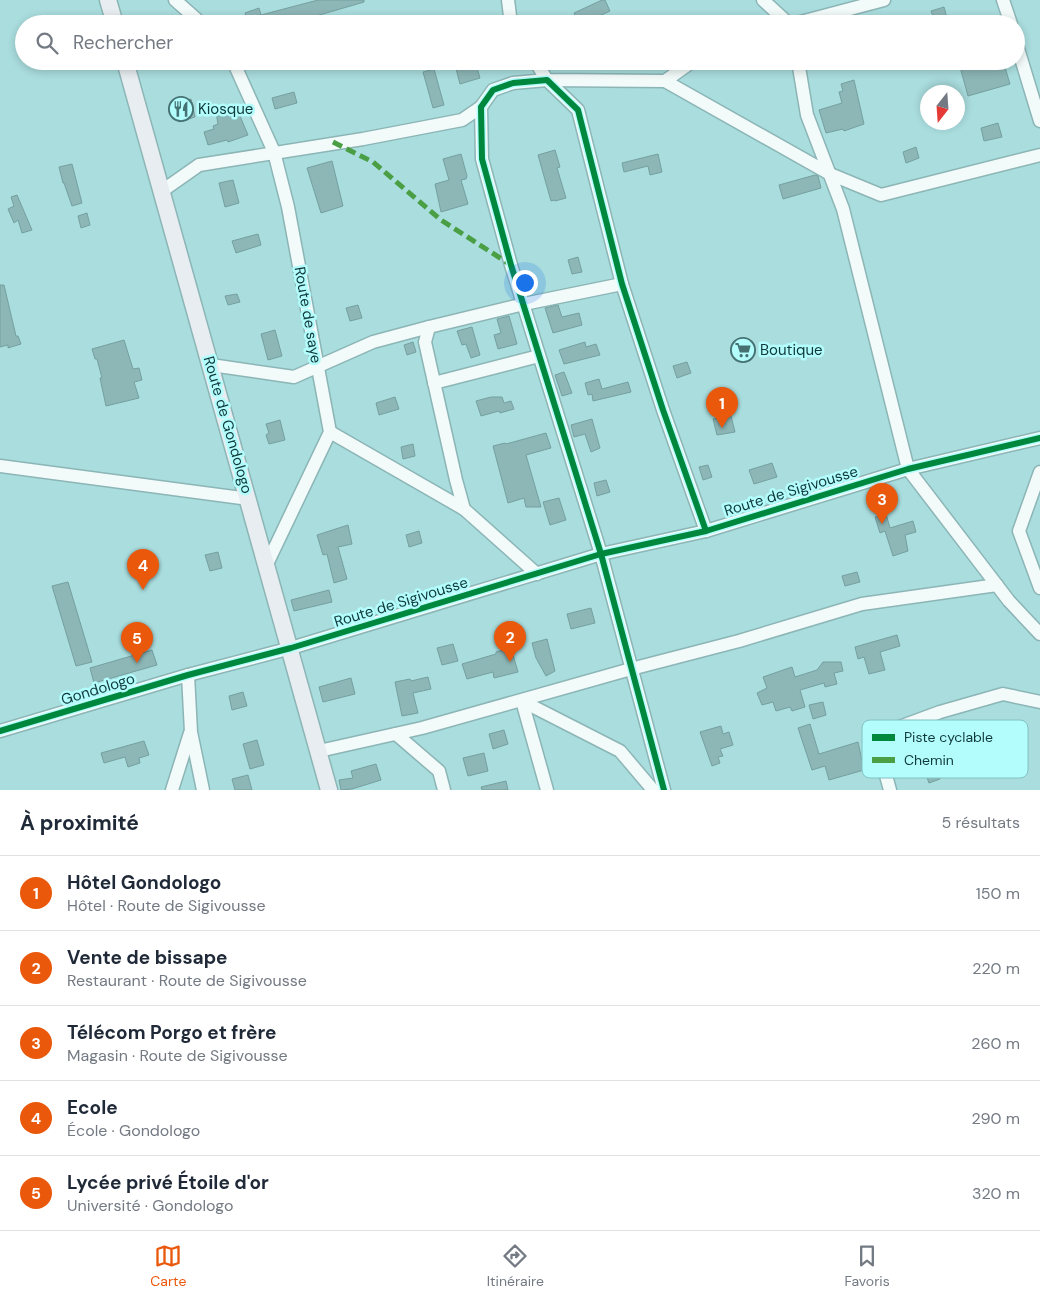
<!DOCTYPE html>
<html lang="fr">
<head>
<meta charset="utf-8">
<style>
	body { margin:0; font-family:"DM Sans",sans-serif; background:#f6f6f7; color:#1f2937 }
	.compass { position:absolute; left:920px; top:85px; width:45px; height:45px; border-radius:50%; background:#fff; box-shadow:0 2px 8px #0003; rotate:197deg }
	.you { position:absolute; left:524px; top:282px; width:18px; height:18px; margin:-12px; border:4px solid #fff; border-radius:50%; background:#1a73e8; box-shadow:0 0 0 8px #1a73e833 }
	.badge { display:grid; place-items:center; width:32px; height:32px; border-radius:50%; background:#ea580c; color:#fff; font-size:16px; font-weight:700 }
	.pin { position:absolute; translate:-50% -41px; filter:drop-shadow(0 1px 2px #0008) }
	.pin::after { content:''; position:absolute; top:26px; width:18px; height:15px; background:inherit; clip-path:polygon(0 0,100% 0,50% 100%) }
	.list { margin:0; padding:0; list-style:none }
	h2 { display:flex; justify-content:space-between; align-items:center; height:65px; margin:0; padding:0 20px; font-size:21px }
	h2 small { font-size:16px; font-weight:400; color:#747a83 }
	.list li { display:grid; grid-template-columns:32px 1fr auto; gap:15px; align-items:center; box-sizing:border-box; height:75px; padding:0 20px; border-top:1px solid #e0e1e3 }
	.list b { display:block; font-size:19px; white-space:nowrap }
	.list p { margin:0; font-size:16px; white-space:nowrap; color:#747a83 }
	.list em { font-size:16px; font-style:normal; color:#747a83 }
	.icon { flex:none; width:28px; height:28px; fill:none; stroke:currentColor; stroke-width:2; stroke-linecap:round; stroke-linejoin:round }
	.map { position:relative; flex:none; width:1040px; height:790px; overflow:hidden }
	.search { position:absolute; background:#fff; box-shadow:0 2px 8px #0003; left:15px; right:15px; top:15px; height:55px; display:flex; align-items:center; gap:12px; box-sizing:border-box; padding:0 18px; border-radius:28px; color:#747a83; font-size:19px }
	.sheet { height:440px; background:#fff }
	nav { display:flex; justify-content:space-around; align-items:center; box-sizing:border-box; height:70px; border-top:1px solid #e0e1e3; background:#fff; font-size:14px; color:#747a83 }
	nav a { display:grid; justify-items:center; gap:2px }
	nav .on { color:#ea580c }
	.map>svg:first-child { display:block }
	.building { fill:#8db6b6; stroke:#75a0a0 }
	.lines { fill:none; stroke-linecap:round; stroke-linejoin:round }
	.street-casing { stroke:#8cb5b6; stroke-width:15 }
	.secondary-casing { stroke:#8cb5b6; stroke-width:19 }
	.street { stroke:#f2fafa; stroke-width:12 }
	.secondary { stroke:#e8edf1; stroke-width:16 }
	.quiet { stroke:#4a9f44; stroke-width:5; stroke-dasharray:10 5; stroke-linecap:butt }
	.cycleway-casing { stroke:#b3fdfd; stroke-width:9 }
	.cycleway { stroke:#00873e; stroke-width:6 }
	.labels { text-anchor:middle; stroke-width:5; stroke-linejoin:round; paint-order:stroke }
	.poi-label { font-size:15px; fill:#10393a; stroke:#b3fdfd; text-anchor:start }
	.street-label { font-size:15px; fill:#10393a; stroke:#b3fdfd }
	.key { fill:#b3fdfd; stroke:#82c2c2; stroke-width:1 }
	.key-label { font-size:14px; fill:#10393a }
</style>
</head>
<body>
<div class="map">
<svg width="1040" height="790" viewBox="0 0 1040 790">
	<rect width="100%" height="100%" fill="#aaddde"/>
	<!-- building -->
	<g class="building">
		<path d="M318 0H364V2L289 24H241V21L247 19 245 13 259 8 261 15Z"/>
		<path d="M602 0H605L610 11 582 24H579L574 13Z"/>
		<path d="M944 7 947 18 935 22 931 11Z"/>
		<path d="M454 61H475L480 78 460 84Z"/>
		<path d="M978 61H988L990 68 1004 64 1010 84 968 96 960 67Z"/>
		<path d="M434 69 444 105 433 108 423 72Z"/>
		<path d="M854 80 864 124 844 131 843 129 826 133 819 110 842 103 839 92 843 91 841 84Z"/>
		<path d="M294 92 297 103 275 109 272 98Z"/>
		<path d="M191 99 195 117 179 122 174 104Z"/>
		<path d="M237 109 248 135 228 142 227 140 208 145 204 132 214 129 213 126 218 124 216 112Z"/>
		<path d="M998 123 1002 137 984 141 981 128Z"/>
		<path d="M916 147 919 158 906 163 903 152Z"/>
		<path d="M555 150 560 167 557 168 566 198 555 201V200L551 201 538 155Z"/>
		<path d="M461 154 467 176 466 179 461 180 468 204 441 212 435 184 449 180 443 159Z"/>
		<path d="M658 154 662 172 650 175 648 166 624 172 622 163Z"/>
		<path d="M332 161 343 206 321 213 307 168Z"/>
		<path d="M72 164 82 203 72 206 64 183H63L59 167Z"/>
		<path d="M815 175 818 176 821 188 783 199 779 185Z"/>
		<path d="M233 180 239 203 225 207 219 183Z"/>
		<path d="M17 195 32 230 22 233 18 220 14 223 8 209 14 206 11 197Z"/>
		<path d="M87 213 90 225 81 228 78 216Z"/>
		<path d="M258 234 261 245 236 253 232 241Z"/>
		<path d="M578 257 582 272 572 274 568 260Z"/>
		<path d="M0 285H4L16 336H18L21 344 8 348V345L0 347Z"/>
		<path d="M237 294 240 302 228 305 225 296Z"/>
		<path d="M358 305 362 318 350 321 346 308Z"/>
		<path d="M558 305 562 317 579 313 582 325 553 333 545 308Z"/>
		<path d="M509 316 517 344 498 349 494 335 501 333 497 319Z"/>
		<path d="M472 327 480 355 471 358 466 344 462 345 457 331Z"/>
		<path d="M275 330 282 356 268 360 261 334Z"/>
		<path d="M124 340 133 369 139 368 142 380 134 382 139 398 106 406 100 378H102L97 359H95L92 349Z"/>
		<path d="M413 342 416 352 407 355 404 345Z"/>
		<path d="M585 342 586 347 596 344 600 355 564 364 559 350Z"/>
		<path d="M687 362 691 373 677 378 673 366Z"/>
		<path d="M564 372 572 393 562 396 555 375Z"/>
		<path d="M599 379 602 389 628 382 631 392 593 401 592 394 588 395 585 383Z"/>
		<path d="M395 397 399 409 379 415 376 403Z"/>
		<path d="M491 397H502L504 403 511 401 514 409 500 413 499 411 481 416 476 401Z"/>
		<path d="M731 416 735 432 717 435 713 419Z"/>
		<path d="M592 419 600 448 591 452 585 434 574 437 571 425Z"/>
		<path d="M280 420 285 440 269 444 266 435 269 433 266 424Z"/>
		<path d="M546 433 551 448 526 455 541 507H526L524 498 508 503 493 446 505 443 506 444Z"/>
		<path d="M413 444 415 456 403 459 401 447Z"/>
		<path d="M772 463 777 477 754 484 749 470Z"/>
		<path d="M708 465 712 477 703 480 699 467Z"/>
		<path d="M606 480 610 492 597 496 594 483Z"/>
		<path d="M559 498 566 520 550 525 543 502Z"/>
		<path d="M886 514 890 528 913 521 916 532 905 535 908 551 893 556 885 531 880 533 875 517Z"/>
		<path d="M348 525 352 544 338 547 347 579 334 583 327 554 323 555 317 535Z"/>
		<path d="M419 531 422 543 409 547 406 535Z"/>
		<path d="M218 552 222 568 210 571 205 555Z"/>
		<path d="M857 572 860 582 845 586 842 576Z"/>
		<path d="M68 582 92 662 76 666 52 586Z"/>
		<path d="M329 590 332 602 294 611 291 600Z"/>
		<path d="M591 608 595 623 571 629 567 614Z"/>
		<path d="M897 635 900 646 880 652 885 670 869 674 864 657 858 659 855 647Z"/>
		<path d="M547 639 555 671 546 676 536 658 532 643Z"/>
		<path d="M453 644 458 661 442 665 437 648Z"/>
		<path d="M511 648 518 672 494 678 493 672 467 679 462 664 496 654V652Z"/>
		<path d="M152 650 157 665 94 683 90 668Z"/>
		<path d="M823 662H841L843 671 834 673 837 684 825 687 824 683 800 690 805 707 792 711 790 707 776 711 773 702 762 705 757 693 767 688 763 677 792 667 795 677 817 670Z"/>
		<path d="M428 677 431 689 413 693 418 713 402 716 395 682 410 679 411 681Z"/>
		<path d="M351 678 355 694 323 702 319 687Z"/>
		<path d="M243 692 247 706 232 710 229 696Z"/>
		<path d="M823 702 826 715 813 719 809 705Z"/>
		<path d="M810 724 819 754 858 742 864 770 829 780 825 766 812 770 798 728Z"/>
		<path d="M721 726 723 734 729 732 733 745 720 749 723 756 718 757 720 763 712 766 700 732Z"/>
		<path d="M504 730 508 744 493 749 489 734Z"/>
		<path d="M257 740 264 765 250 769 243 744Z"/>
		<path d="M144 741 149 755 139 758 140 763 128 767 125 757 104 763 101 753Z"/>
		<path d="M484 753 488 771 468 776 463 758Z"/>
		<path d="M376 764 381 780 352 789 341 790 339 780 353 778 351 771Z"/>
		<path d="M937 768 940 779 929 783 925 772Z"/>
		<path d="M248 775 252 790H235L232 779Z"/>
		<path d="M506 781 508 790H482L481 787Z"/>
	</g>
	<g class="lines">
		<defs>
			<g id="street">
				<path d="M175 0 202 24"/>
				<path d="M508 0 511 24"/>
				<path d="M763 0 789 24"/>
				<path d="M1003 0 1011 24"/>
				<path d="M793 24 884 0"/>
				<path d="M1016 42 1040 121"/>
				<path d="M233 61 274 152 288 207 330 432 267 564"/>
				<path d="M535 61 547 80 665 81 693 61"/>
				<path d="M798 61 807 115 843 209 908 469 1009 601 1040 634"/>
				<path d="M665 81 830 174 881 195 1040 155"/>
				<path d="M162 191 199 165 363 139 462 120 481 107"/>
				<path d="M211 365 294 377 373 342 429 327"/>
				<path d="M434 383 539 356"/>
				<path d="M330 432 464 509"/>
				<path d="M0 466 249 499"/>
				<path d="M1040 472 1019 531 1040 588"/>
				<path d="M537 574 464 509 456 480 425 342 429 327 524 304 622 284"/>
				<path d="M188 675 191 732 203 790"/>
				<path d="M522 701 620 751 653 790"/>
				<path d="M522 701 547 790"/>
				<path d="M0 731 188 675 291 648 601 554 706 531 908 469 1040 438"/>
				<path d="M396 734 439 771 444 790"/>
				<path d="M319 751 422 728 631 669 739 641 862 604 997 585"/>
				<path d="M172 790 190 733"/>
				<path d="M664 790 601 554 511 265 482 159 481 107 493 90 513 83 547 80 578 110 622 284 663 410 706 531"/>
				<path d="M890 790 875 736 940 712 1003 694 1040 702"/>
			</g>
			<g id="secondary">
				<path d="M108 0 115 24"/>
				<path d="M125 61 329 790"/>
			</g>
		</defs>
		<!-- street casing -->
		<use href="#street" class="street-casing"/>
		<!-- secondary casing -->
		<use href="#secondary" class="secondary-casing"/>
		<!-- street -->
		<use href="#street" class="street"/>
		<!-- secondary -->
		<use href="#secondary" class="secondary"/>
		<!-- quiet -->
		<path class="quiet" d="M333 142 373 162 441 220 511 265"/>
		<defs>
			<g id="cycleway">
				<path d="M0 731 188 675 291 648 601 554 706 531 908 469 1040 438"/>
				<path d="M664 790 601 554 511 265 482 159 481 107 493 90 513 83 547 80 578 110 622 284 663 410 706 531"/>
			</g>
		</defs>
		<!-- cycleway casing -->
		<use href="#cycleway" class="cycleway-casing"/>
		<!-- cycleway -->
		<use href="#cycleway" class="cycleway"/>
	</g>
	<!-- icons -->
	<defs>
		<symbol id="restaurant-ring" viewBox="-11 -11 22 22"><circle r="9.5" fill="#b3fdfd" stroke="#467273" stroke-width="1.5"/><path d="M-5-6h1v4h1v-4h1v4h1v-4h1v5L-1.5 .5V6h-2V.5L-5-1ZM5-6V6H3V1.5H1.5Q1.5-4 5-6Z" fill="#467273"/></symbol>
		<symbol id="supermarket-ring" viewBox="-11 -11 22 22"><circle r="9.5" fill="#b3fdfd" stroke="#467273" stroke-width="1.5"/><path d="M-6-5.5h2.5l.6 2H6L4.5 2H-2.5L-4.4-4H-6ZM-1.5 3.2a1.3 1.3 0 1 0 .1 0ZM3 3.2a1.3 1.3 0 1 0 .1 0Z" fill="#467273"/></symbol>
	</defs>
	<g fill-rule="evenodd">
		<use href="#restaurant-ring" x="167" y="95" width="28" height="28"/>
		<use href="#supermarket-ring" x="729" y="336" width="28" height="28"/>
	</g>
	<g class="labels">
		<!-- poi labels -->
		<g class="poi-label">
			<text x="198" y="114">Kiosque</text>
			<text x="760" y="355">Boutique</text>
		</g>
		<!-- street labels -->
		<g class="street-label">
			<text transform="translate(308 315) rotate(80)" y="5">Route de saye</text>
			<text transform="translate(228 425) rotate(74)" y="5">Route de Gondologo</text>
			<text transform="translate(791 491) rotate(-17)" y="5">Route de Sigivousse</text>
			<text transform="translate(401 602) rotate(-17)" y="5">Route de Sigivousse</text>
			<text transform="translate(98 689) rotate(-17)" y="5">Gondologo</text>
		</g>
	</g>
	<!-- legend -->
	<rect x="862" y="720" width="166" height="58" rx="8" class="key"/>
	<rect x="872" y="734" width="23" height="7" fill="#00873e"/>
	<rect x="872" y="757" width="23" height="6" fill="#4a9f44"/>
	<g class="key-label">
		<text x="904" y="742">Piste cyclable</text>
		<text x="904" y="765">Chemin</text>
	</g>
</svg>
<svg class="compass" viewBox="-18 -18 36 36"><path d="M0-13l5 13h-10z" fill="#e53935"/><path d="M0 13l5-13h-10z" fill="#747a83"/></svg>
<div class="you"></div>
<div class="pin badge" style="left:722px;top:428px">1</div>
<div class="pin badge" style="left:510px;top:662px">2</div>
<div class="pin badge" style="left:882px;top:524px">3</div>
<div class="pin badge" style="left:143px;top:590px">4</div>
<div class="pin badge" style="left:137px;top:663px">5</div>
<div class="search"><svg class="icon" aria-label="search" viewBox="0 0 24 24"><circle cx="10" cy="10" r="6"/><path d="M15 15l6 6"/></svg>Rechercher</div>
</div>
<section class="sheet">
<h2>À proximité<small>5 résultats</small></h2>
<ul class="list">
<li><span class="badge">1</span><div><b>Hôtel Gondologo</b><p>Hôtel · Route de Sigivousse</p></div><em>150 m</em></li>
<li><span class="badge">2</span><div><b>Vente de bissape</b><p>Restaurant · Route de Sigivousse</p></div><em>220 m</em></li>
<li><span class="badge">3</span><div><b>Télécom Porgo et frère</b><p>Magasin · Route de Sigivousse</p></div><em>260 m</em></li>
<li><span class="badge">4</span><div><b>Ecole</b><p>École · Gondologo</p></div><em>290 m</em></li>
<li><span class="badge">5</span><div><b>Lycée privé Étoile d'or</b><p>Université · Gondologo</p></div><em>320 m</em></li>
</ul>
</section>
<nav>
<a class="on"><svg class="icon" aria-label="map" viewBox="0 0 24 24"><path d="M3 6l6-2 6 2 6-2v14l-6 2-6-2-6 2zM9 4v14M15 6v14"/></svg>Carte</a>
<a><svg class="icon" aria-label="directions" viewBox="0 0 24 24"><path d="M12 3l9 9-9 9-9-9zM9 14v-3h6M13 9l2 2-2 2"/></svg>Itinéraire</a>
<a><svg class="icon" aria-label="saved" viewBox="0 0 24 24"><path d="M7 4h10v16l-5-4-5 4z"/></svg>Favoris</a>
</nav>
</body>
</html>
